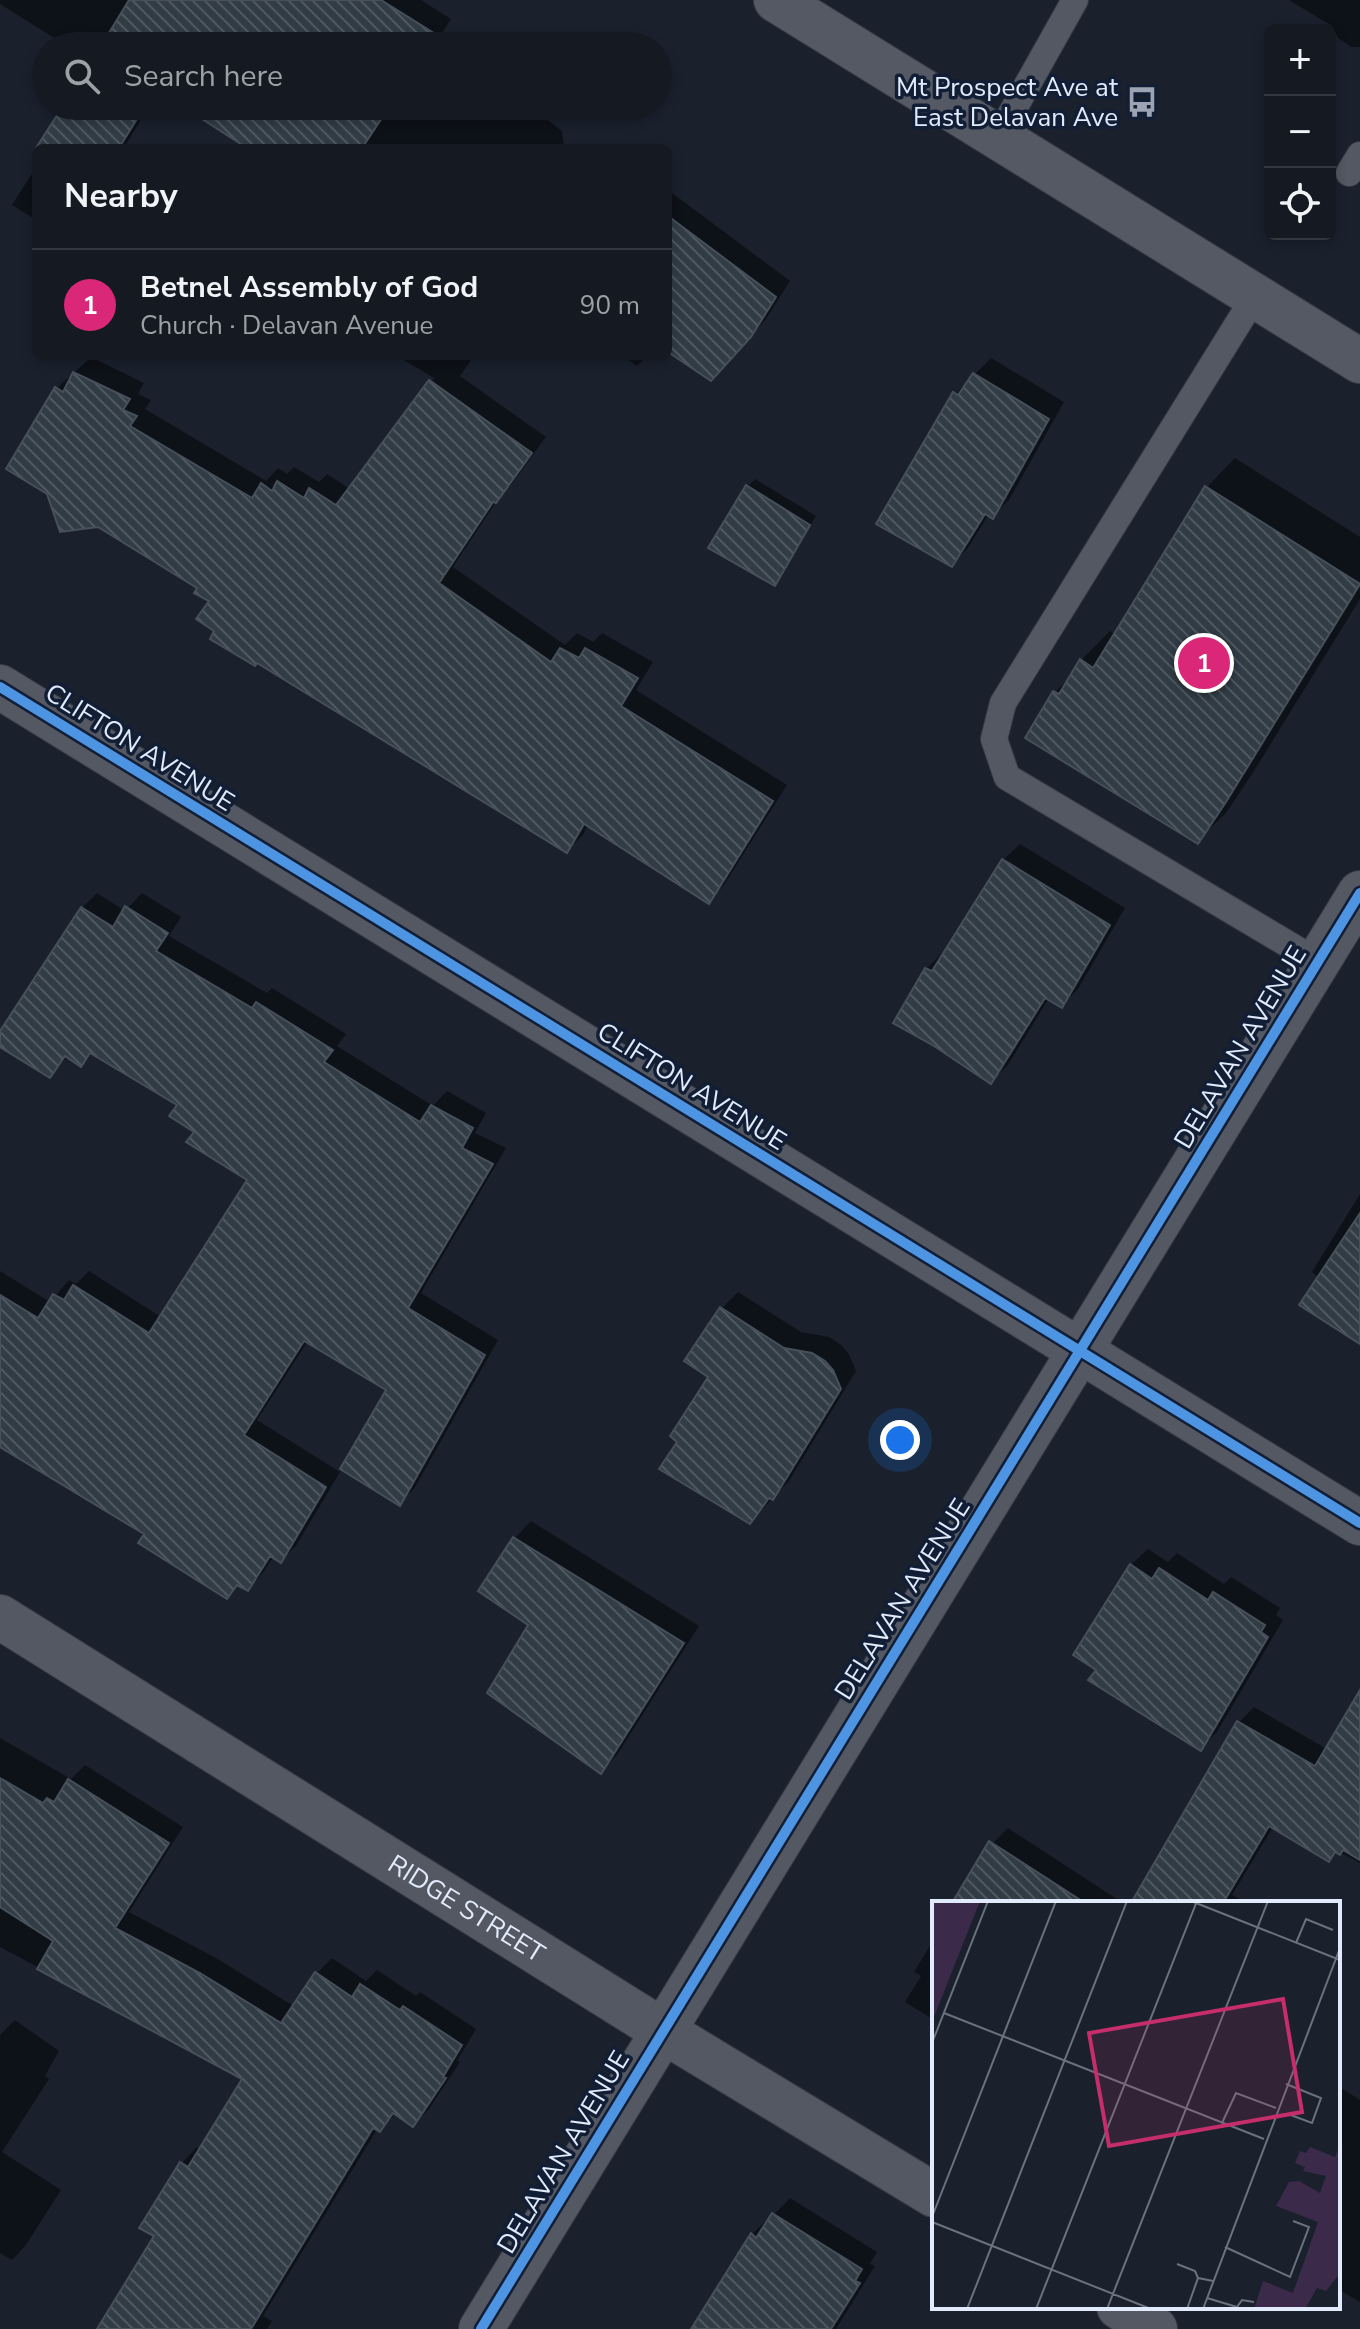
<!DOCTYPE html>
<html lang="en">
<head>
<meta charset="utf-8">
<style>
	body { margin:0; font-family:"Nunito Sans",sans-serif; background:#1d222a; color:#f1f3f6 }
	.controls { position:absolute; right:24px; top:24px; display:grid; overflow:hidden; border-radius:12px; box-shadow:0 4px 12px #0003 }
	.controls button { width:72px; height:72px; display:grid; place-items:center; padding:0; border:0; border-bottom:2px solid #333840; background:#141922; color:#f1f3f6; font:40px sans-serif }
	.you { position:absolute; left:900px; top:1440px; width:28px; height:28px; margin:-20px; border:6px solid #fff; border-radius:50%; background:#1a73e8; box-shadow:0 0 0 12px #1a73e833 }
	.badge { display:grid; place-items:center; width:52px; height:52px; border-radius:50%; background:#db2777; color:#fff; font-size:26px; font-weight:700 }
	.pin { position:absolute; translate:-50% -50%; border:4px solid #fff; box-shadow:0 2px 8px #0006 }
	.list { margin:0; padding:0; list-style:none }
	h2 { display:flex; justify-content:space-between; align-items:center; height:104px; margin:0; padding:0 32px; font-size:34px }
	h2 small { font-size:26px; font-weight:400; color:#9da0a5 }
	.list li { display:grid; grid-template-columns:52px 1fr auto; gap:24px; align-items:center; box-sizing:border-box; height:112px; padding:0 32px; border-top:2px solid #333840 }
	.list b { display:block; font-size:30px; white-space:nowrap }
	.list p { margin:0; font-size:26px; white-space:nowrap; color:#9da0a5 }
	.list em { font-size:26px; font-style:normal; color:#9da0a5 }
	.icon { flex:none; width:44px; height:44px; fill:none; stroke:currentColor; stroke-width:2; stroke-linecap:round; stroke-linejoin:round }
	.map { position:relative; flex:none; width:1360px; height:2329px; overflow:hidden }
	.search { position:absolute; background:#141922; box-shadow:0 4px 12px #0003; left:32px; top:32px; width:640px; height:88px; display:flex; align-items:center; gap:20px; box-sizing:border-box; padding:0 28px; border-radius:44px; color:#9da0a5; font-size:30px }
	.panel { position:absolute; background:#141922; box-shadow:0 4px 12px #0003; left:32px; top:144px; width:640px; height:216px; border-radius:12px }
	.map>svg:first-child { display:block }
	.shadow { fill:#0007 }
	.building { fill:url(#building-back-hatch); stroke:#464f5a; stroke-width:2 }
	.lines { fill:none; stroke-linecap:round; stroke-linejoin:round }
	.service-casing { stroke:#373c47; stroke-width:28 }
	.minor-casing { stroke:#373c47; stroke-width:46 }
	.tertiary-casing { stroke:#373c47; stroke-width:46 }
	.secondary-casing { stroke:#373c47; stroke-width:46 }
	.service { stroke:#535862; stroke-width:26 }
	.minor { stroke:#535862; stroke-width:44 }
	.tertiary { stroke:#535862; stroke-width:44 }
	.secondary { stroke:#545964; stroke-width:44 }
	.cycleway-casing { stroke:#121e35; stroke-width:15 }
	.cycleway { stroke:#4d94e3; stroke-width:10 }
	.labels { text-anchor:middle; stroke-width:7; stroke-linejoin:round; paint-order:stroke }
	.poi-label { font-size:26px; fill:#e2ebfb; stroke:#121e35; text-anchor:end }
	.street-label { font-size:26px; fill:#e2ebfb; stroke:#121e35 }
	.inset-road { fill:none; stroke:#6a727f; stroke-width:2 }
	.view { fill:#c52d6b; fill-opacity:0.15; stroke:#c52d6b; stroke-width:4 }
	.inset-edge { fill:none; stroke:#e2ebfb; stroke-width:4 }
</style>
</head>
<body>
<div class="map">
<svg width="1360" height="2329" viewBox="0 0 1360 2329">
	<defs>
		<pattern id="building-back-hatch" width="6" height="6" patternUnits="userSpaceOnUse" patternTransform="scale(2)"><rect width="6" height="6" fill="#313c45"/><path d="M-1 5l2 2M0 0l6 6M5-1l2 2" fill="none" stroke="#4f5861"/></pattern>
	</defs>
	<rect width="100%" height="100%" fill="#1a212d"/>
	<!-- shadow -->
	<g class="shadow">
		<path d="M0 0H421L451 19 441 35 457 46H67L0 4Z"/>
		<path d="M1289 0H1360V47H1351L1338 38 1332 26Z"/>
		<path d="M65 106H149L124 148H48Z"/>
		<path d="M186 106H530L562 131 564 148H243L240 146 242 143Z"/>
		<path d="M36 167V220L12 205Z"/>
		<path d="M668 190 790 281 766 319 726 363 668 350Z"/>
		<path d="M397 356H474L460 376 546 437 511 485 500 496 453 567 565 645 577 633 593 642 602 633 653 662 636 690 787 785 724 885 709 901 588 825 583 835 567 850 217 630 212 601 199 587 9 468 57 388 91 357 144 383 138 394 151 400 145 409 266 481 278 468 287 474 294 467 319 482 327 474 350 489 434 378Z"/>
		<path d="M623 356H647L637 366Z"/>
		<path d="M991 358 1064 402 1009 500 992 516 989 514 968 548 951 565 955 394Z"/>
		<path d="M1235 458 1360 537V599L1254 771 1226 813 1197 841 1028 737 1055 692 1074 673 1081 660 1110 631 1116 635 1207 487Z"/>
		<path d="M755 479 816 516 782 575 774 583 747 487Z"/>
		<path d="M1020 844 1125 908 1078 989 1061 1006 1049 998 1008 1065 991 1081 926 969 943 952 945 954 1003 860Z"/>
		<path d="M97 893 125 911 142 893 181 917 169 936 267 993 272 988 346 1034 337 1046 433 1106 447 1091 486 1113 475 1133 506 1148 421 1293 498 1340 414 1489 399 1503 389 1389 308 1341 257 1420 340 1472 296 1546 281 1560 274 1556 262 1574 248 1589 239 1584 227 1596 147 1534 0 1445V1271L50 1302 69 1280 76 1284 89 1271 161 1317 249 1179 197 1131 179 1104 93 1053 81 1064 68 1056 50 1076 82 908Z"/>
		<path d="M1360 1194V1341L1319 1278 1312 1272Z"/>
		<path d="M738 1292 801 1332 829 1337 841 1345 849 1354 856 1371 789 1481 750 1522 680 1441 711 1376 721 1309Z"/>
		<path d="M531 1521 699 1626 617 1755 601 1771 531 1624 481 1590 515 1538Z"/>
		<path d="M1148 1549 1168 1562 1177 1553 1224 1584 1231 1577 1280 1608 1276 1615 1283 1620 1217 1732 1201 1748 1098 1669 1131 1565Z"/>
		<path d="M1360 1698V1863L1337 1851 1329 1860 1273 1827 1232 1895 1247 1903H1134L1239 1722 1254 1707 1327 1749Z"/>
		<path d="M0 1738 71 1779 85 1765 183 1827 129 1912 216 1958 295 2007 317 1973 332 1958 366 1981 377 1970 416 1996 420 1992 476 2029 457 2061 460 2062 429 2109 413 2125 396 2113 380 2130 378 2128 263 2316 272 2321 267 2329H117L157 2235 142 2227 182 2163 197 2147 201 2150 245 2078 0 1947Z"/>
		<path d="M1008 1828 1123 1903H956L992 1844Z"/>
		<path d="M934 1939V2020L905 2002 921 1976 914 1972Z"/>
		<path d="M15 2020 59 2051 45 2076 49 2079 2 2152 61 2190 26 2245 12 2260 0 2253V2035Z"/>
		<path d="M1338 2086 1360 2100V2302L1338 2289Z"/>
		<path d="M790 2198 877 2252 870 2264 875 2266 836 2329H693L752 2234 769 2218 770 2219Z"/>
	</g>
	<!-- building -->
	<g class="building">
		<path d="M129 0H381L437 35 430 46H101Z"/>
		<path d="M63 106H145L119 148H36Z"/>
		<path d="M182 106H390L362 148H247Z"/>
		<path d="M668 216 776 297 751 337 711 381 668 352Z"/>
		<path d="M73 372 130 399 123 410 137 416 130 426 252 498 261 483 272 491 277 481 304 498 309 488 336 505 429 380 532 453 496 503 493 502 439 583 551 662 560 648 579 658 585 648 638 678 621 706 773 801 709 904 584 824 567 853 257 663 255 666 210 639 214 631 196 619 209 601 194 593 197 588 98 527 60 532 47 494 6 469 55 387 63 392Z"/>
		<path d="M973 373 1049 419 993 519 985 514 952 567 876 524 953 392 958 395Z"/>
		<path d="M746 485 810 525 775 586 708 548Z"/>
		<path d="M1205 486 1360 584 1226 802 1198 844 1025 738 1053 691 1059 694 1080 659 1093 668Z"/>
		<path d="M1002 859 1110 925 1062 1008 1045 998 991 1084 934 1046 893 1023 925 968 932 971Z"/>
		<path d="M125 906 168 933 156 951 252 1008 256 1002 333 1050 324 1062 420 1122 431 1105 473 1128 462 1148 493 1164 408 1308 485 1355 400 1506 340 1469 386 1390 304 1341 244 1435 326 1487 281 1563 270 1556 248 1591 237 1585 227 1599 138 1543 144 1534 0 1447V1295L38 1318 53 1294 64 1300 73 1285 149 1333 247 1180 186 1142 194 1132 169 1116 177 1105 90 1053 81 1067 65 1056 50 1078 0 1047V1031L81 907 113 927Z"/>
		<path d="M1360 1213V1344L1299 1305Z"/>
		<path d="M720 1307 784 1348 812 1353 825 1361 833 1370 841 1389 773 1500 769 1498 750 1524 659 1469 677 1442 670 1436 708 1377 684 1361Z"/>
		<path d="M513 1537 684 1643 601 1774 487 1693 528 1625 478 1591Z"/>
		<path d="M1130 1564 1152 1579 1159 1568 1208 1600 1213 1592 1265 1625 1261 1632 1268 1637 1201 1751 1088 1680 1096 1670 1073 1655Z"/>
		<path d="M1360 1690V1860L1343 1850 1340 1855 1335 1852 1329 1862 1269 1826 1223 1903H1131L1237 1721 1315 1766Z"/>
		<path d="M0 1778 43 1803 47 1798 54 1802 68 1779 169 1843 115 1928 200 1973 281 2023 315 1972 352 1997 360 1984 400 2010 403 2006 462 2045 443 2077 446 2078 413 2127 393 2113 380 2132 373 2128 251 2329H97L154 2236 139 2228 180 2162 188 2167 242 2079 37 1969 53 1941 0 1907Z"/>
		<path d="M989 1841 1085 1903H952Z"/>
		<path d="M772 2213 862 2269 855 2281 860 2283 831 2329H691L751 2233 756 2238Z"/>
	</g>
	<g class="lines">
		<defs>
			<g id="service">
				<path d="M998 137 1075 0"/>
				<path d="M1349 173 1360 155"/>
				<path d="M1255 296 1003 703 994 739 1007 777 1318 962"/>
			</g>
			<g id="minor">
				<path id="s1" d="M0 1617 663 2031 934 2195"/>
				<path d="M1119 2307 1155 2329"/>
				<path d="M481 2329 1360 893"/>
			</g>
			<path id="tertiary" d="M0 687 1360 1523"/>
			<path id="secondary" d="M776 0 1360 361"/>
		</defs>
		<!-- service casing -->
		<use href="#service" class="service-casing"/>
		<!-- minor casing -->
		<use href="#minor" class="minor-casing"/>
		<!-- tertiary casing -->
		<use href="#tertiary" class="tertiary-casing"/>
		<!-- secondary casing -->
		<use href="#secondary" class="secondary-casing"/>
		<!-- service -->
		<use href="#service" class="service"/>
		<!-- minor -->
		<use href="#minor" class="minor"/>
		<!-- tertiary -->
		<use href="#tertiary" class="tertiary"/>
		<!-- secondary -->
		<use href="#secondary" class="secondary"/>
		<defs>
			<g id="cycleway">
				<path d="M0 687 1360 1523"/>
				<path d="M481 2329 1360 893"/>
			</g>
		</defs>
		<!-- cycleway casing -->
		<use href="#cycleway" class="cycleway-casing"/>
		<!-- cycleway -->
		<use href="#cycleway" class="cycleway"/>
	</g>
	<!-- icons -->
	<defs>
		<symbol id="bus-bare" viewBox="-9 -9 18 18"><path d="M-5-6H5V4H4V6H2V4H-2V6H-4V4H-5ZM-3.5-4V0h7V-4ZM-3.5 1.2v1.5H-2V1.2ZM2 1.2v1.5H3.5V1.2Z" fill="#9ca4b3" stroke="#121e35" stroke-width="2.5" paint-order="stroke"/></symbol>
	</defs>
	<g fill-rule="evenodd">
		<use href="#bus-bare" x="1120" y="80" width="44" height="44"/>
	</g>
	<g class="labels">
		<!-- poi labels -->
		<g class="poi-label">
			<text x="1118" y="96">Mt Prospect Ave at<tspan x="1118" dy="30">East Delavan Ave</tspan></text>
		</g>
		<!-- street labels -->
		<g class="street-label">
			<text transform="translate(140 747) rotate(32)" y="9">CLIFTON AVENUE</text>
			<text transform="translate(1240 1047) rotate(-59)" y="9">DELAVAN AVENUE</text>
			<text transform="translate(692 1086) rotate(32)" y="9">CLIFTON AVENUE</text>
			<text transform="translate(902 1599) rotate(-58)" y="9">DELAVAN AVENUE</text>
			<text dy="9" stroke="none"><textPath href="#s1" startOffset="550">RIDGE STREET</textPath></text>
			<text transform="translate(563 2152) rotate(-59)" y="9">DELAVAN AVENUE</text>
		</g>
	</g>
	<!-- overview -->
	<g transform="translate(932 1901)">
		<rect width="408" height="408" fill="#1a212d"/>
		<path d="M408 244V372L394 390 385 387 373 408H322L331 380 361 392 386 321 344 305 357 281 367 280 388 292 394 275 371 270 373 266 363 262 368 250 374 252 378 246 403 256Z" fill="#3c2a4a"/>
		<path d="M0 0H48L0 121Z" fill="#3c2a4a"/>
		<path class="inset-road" d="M259 0 408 59M364 42 374 18 401 29M12 112 332 238M0 142 56 0M354 183 389 197 380 222 356 213M290 222 304 192 344 207M0 316 124 0M0 321 219 408M293 346 358 376 377 326 361 320M245 363 263 370 266 377M275 397 305 406 310 399 322 401M35 408 195 0M104 408 265 0M175 408 336 0M255 408 266 377 281 380M271 408 408 47"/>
		<path class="view" d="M351 98 370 211 177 245 157 132Z"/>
		<rect width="408" height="408" class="inset-edge"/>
	</g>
</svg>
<div class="controls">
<button>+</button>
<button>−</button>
<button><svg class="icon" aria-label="locate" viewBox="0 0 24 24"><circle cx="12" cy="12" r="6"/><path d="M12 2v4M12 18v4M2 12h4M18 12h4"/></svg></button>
</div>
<div class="you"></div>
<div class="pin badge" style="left:1204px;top:663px">1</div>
<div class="search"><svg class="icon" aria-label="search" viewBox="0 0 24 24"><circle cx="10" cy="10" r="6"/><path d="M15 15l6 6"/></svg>Search here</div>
<section class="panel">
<h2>Nearby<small></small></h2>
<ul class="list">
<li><span class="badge">1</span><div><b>Betnel Assembly of God</b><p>Church · Delavan Avenue</p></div><em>90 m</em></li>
</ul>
</section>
</div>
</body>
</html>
